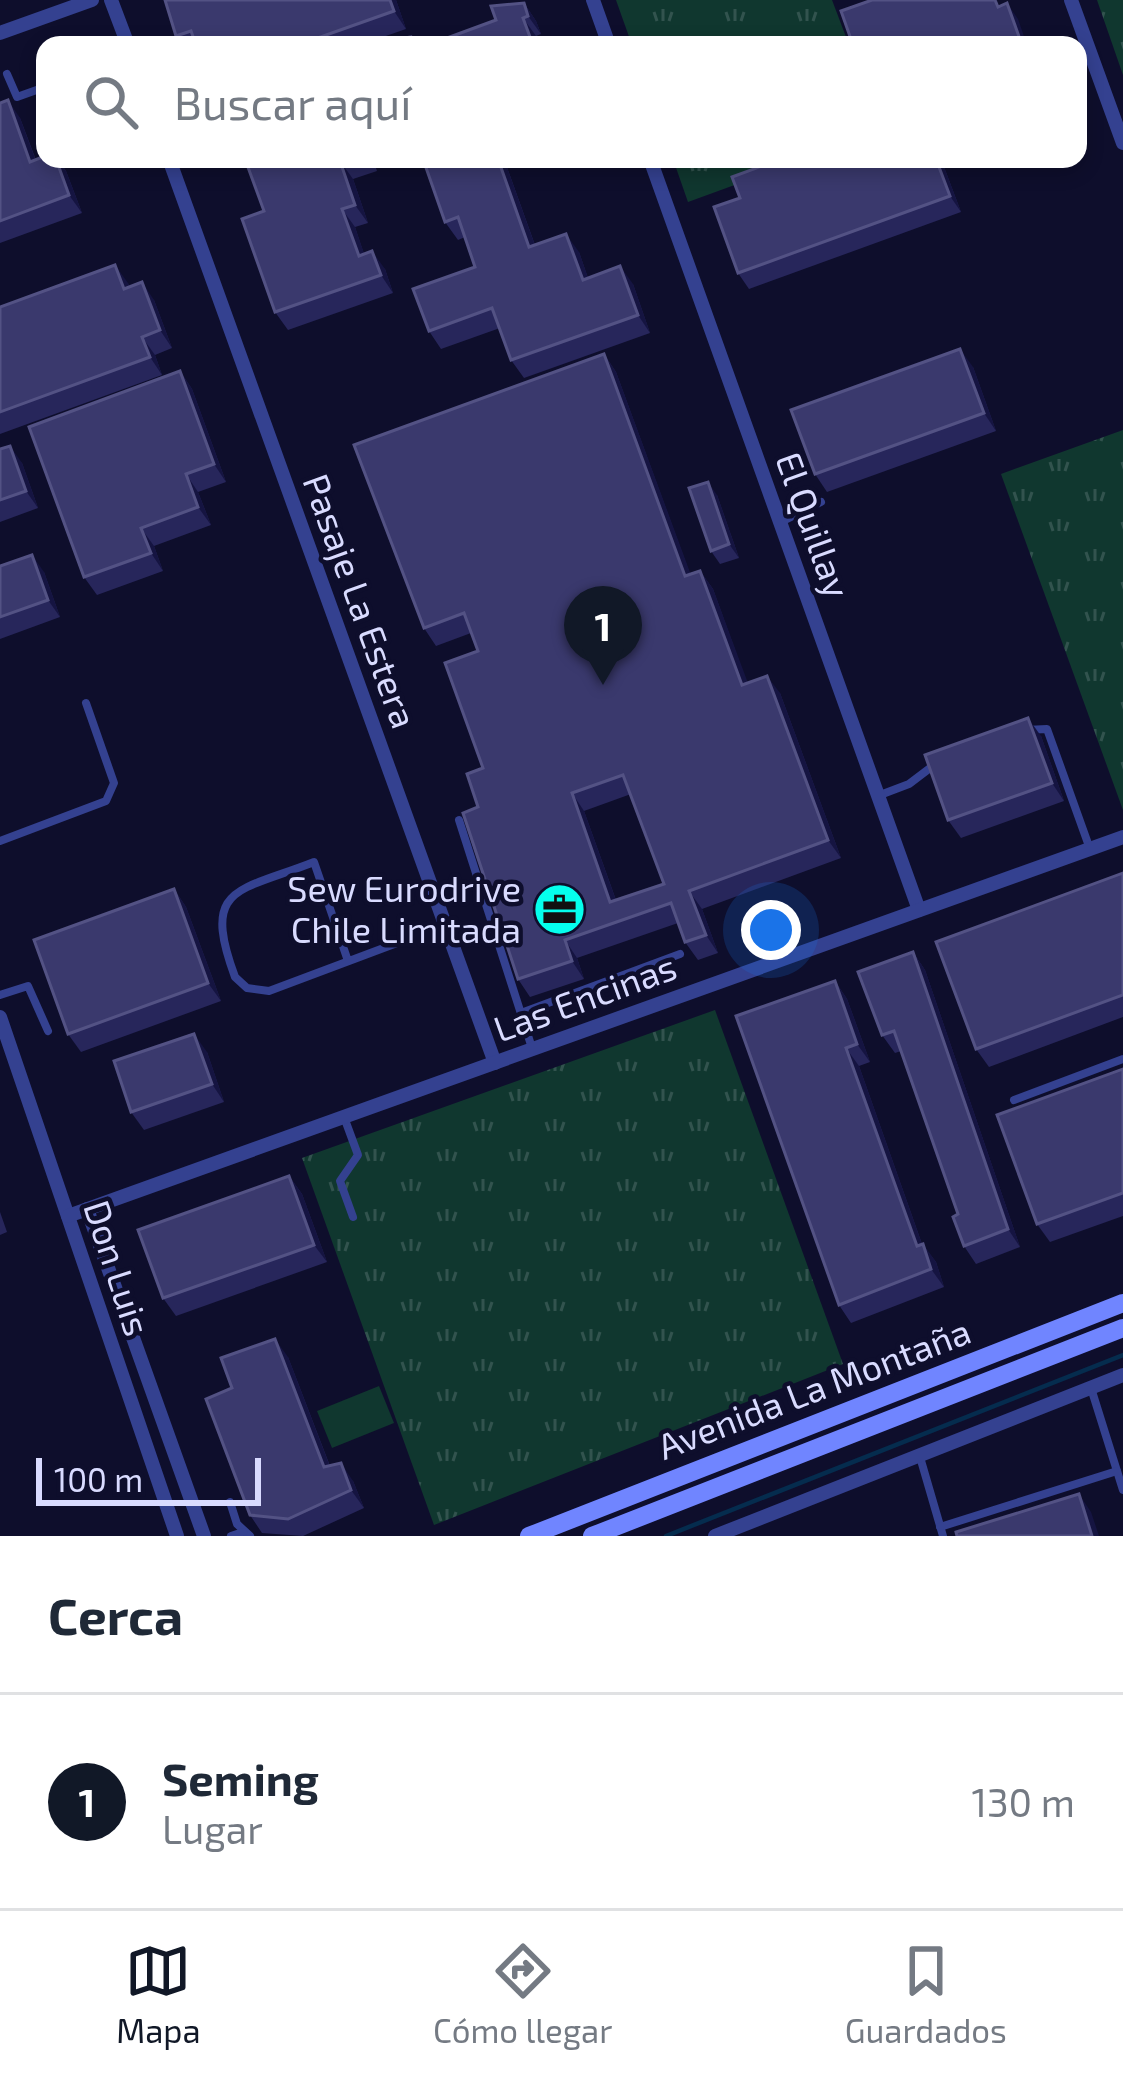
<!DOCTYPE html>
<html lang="es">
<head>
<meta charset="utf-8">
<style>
	body { margin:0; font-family:"Exo 2",sans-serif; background:#f6f6f7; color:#1f2937 }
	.scale { position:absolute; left:36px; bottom:30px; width:225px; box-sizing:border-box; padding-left:12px; border:6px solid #d9dbff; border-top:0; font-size:33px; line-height:42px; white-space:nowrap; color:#d9dbff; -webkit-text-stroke:9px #0e0e2c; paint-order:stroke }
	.you { position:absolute; left:771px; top:930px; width:42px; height:42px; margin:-30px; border:9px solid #fff; border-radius:50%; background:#1a73e8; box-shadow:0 0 0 18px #1a73e833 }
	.badge { display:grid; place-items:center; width:78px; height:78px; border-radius:50%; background:#111827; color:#fff; font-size:39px; font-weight:700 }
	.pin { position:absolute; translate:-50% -99px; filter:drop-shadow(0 3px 6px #0008) }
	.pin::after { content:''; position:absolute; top:63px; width:42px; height:36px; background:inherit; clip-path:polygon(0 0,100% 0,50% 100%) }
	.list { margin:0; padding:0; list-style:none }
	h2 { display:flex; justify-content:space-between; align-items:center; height:156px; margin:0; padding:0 48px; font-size:51px }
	h2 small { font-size:39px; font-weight:400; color:#747a83 }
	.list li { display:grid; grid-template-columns:78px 1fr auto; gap:36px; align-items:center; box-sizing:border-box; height:216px; padding:0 48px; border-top:3px solid #e0e1e3 }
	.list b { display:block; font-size:45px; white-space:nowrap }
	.list p { margin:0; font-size:39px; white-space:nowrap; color:#747a83 }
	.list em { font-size:39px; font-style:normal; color:#747a83 }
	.icon { flex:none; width:66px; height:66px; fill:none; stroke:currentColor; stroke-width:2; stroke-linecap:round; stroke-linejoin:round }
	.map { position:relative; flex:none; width:1123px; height:1536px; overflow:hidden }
	.search { position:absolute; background:#fff; box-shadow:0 6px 18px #0003; left:36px; right:36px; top:36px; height:132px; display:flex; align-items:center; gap:30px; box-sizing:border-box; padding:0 42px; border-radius:24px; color:#747a83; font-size:45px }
	.sheet { height:372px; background:#fff }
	nav { display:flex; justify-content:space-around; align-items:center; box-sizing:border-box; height:168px; border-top:3px solid #e0e1e3; background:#fff; font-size:33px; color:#747a83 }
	nav a { display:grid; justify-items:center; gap:6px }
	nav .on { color:#111827 }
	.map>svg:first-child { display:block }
	.grass { fill:url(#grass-tufts) }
	.pitch { fill:#10372f }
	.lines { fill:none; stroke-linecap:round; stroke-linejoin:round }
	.stream { stroke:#052c4e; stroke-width:4.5 }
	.lane { stroke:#344190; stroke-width:8 }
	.street { stroke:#344190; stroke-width:14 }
	.secondary { stroke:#7085ff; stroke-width:18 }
	.wall { fill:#27265b; fill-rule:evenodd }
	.shaded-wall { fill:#151441 }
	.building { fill:#3a396d; stroke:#535284; stroke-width:3; fill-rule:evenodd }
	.labels { text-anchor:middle; stroke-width:9; stroke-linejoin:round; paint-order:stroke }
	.street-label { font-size:36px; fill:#d9dbff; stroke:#0e0e2c }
	.poi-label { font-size:36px; fill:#d9dbff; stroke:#0e0e2c; text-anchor:end }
</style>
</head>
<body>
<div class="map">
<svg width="1123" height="1536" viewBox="0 0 1123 1536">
	<defs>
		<pattern id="grass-tufts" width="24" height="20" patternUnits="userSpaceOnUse" patternTransform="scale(3)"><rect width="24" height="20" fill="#10372f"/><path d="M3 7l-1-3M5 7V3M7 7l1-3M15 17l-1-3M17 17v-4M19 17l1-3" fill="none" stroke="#32534e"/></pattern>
	</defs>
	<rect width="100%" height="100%" fill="#0e0e2c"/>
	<!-- grass -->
	<g class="grass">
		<path d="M616 0H832L849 45H632Z"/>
		<path d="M1097 0H1123V75Z"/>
		<path d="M673 159H806L688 202Z"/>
		<path d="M1123 430V810L1001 474Z"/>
		<path d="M715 1010 843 1364 434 1525 302 1158Z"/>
	</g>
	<!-- pitch -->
	<path class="pitch" d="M379 1386 394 1423 332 1448 317 1411Z"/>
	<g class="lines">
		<!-- stream -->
		<path class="stream" d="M666 1536 1123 1355"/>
		<!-- lane -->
		<g class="lane">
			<path d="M7 74 17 97 45 87"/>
			<path d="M781 522 821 502"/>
			<path d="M1026 730 1047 729 1090 849"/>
			<path d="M880 795 909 784 934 765"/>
			<path d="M459 820 532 1048"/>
			<path d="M0 841 106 801 114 783 86 703"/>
			<path d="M348 961 314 862C238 892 201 885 235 977L247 988 269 991 445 925"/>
			<path d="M0 995 28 986 48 1031"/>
			<path d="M521 1013 680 954"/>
			<path d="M1014 1100 1123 1059"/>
			<path d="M344 1117 358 1155 340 1181 353 1217"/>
			<path d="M1091 1388 1123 1490"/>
			<path d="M920 1457 943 1536"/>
			<path d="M230 1502 237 1524 250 1536"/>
			<path d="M940 1527 1117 1471"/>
			<path d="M231 1536 243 1532"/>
		</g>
		<!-- street -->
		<g class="street">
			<path d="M111 0 128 45"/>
			<path d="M593 0 609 45"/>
			<path d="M1071 0 1123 143"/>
			<path d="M0 33 92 0"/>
			<path d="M169 159 495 1063"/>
			<path d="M650 159 919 910"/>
			<path d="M0 1017 177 1536"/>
			<path d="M87 1209 204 1536"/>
			<path d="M68 1216 1123 837"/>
			<path d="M715 1536 1123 1375"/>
		</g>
		<!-- secondary -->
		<g class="secondary">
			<path d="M529 1536 1123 1303"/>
			<path d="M592 1536 1123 1328"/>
		</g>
	</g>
	<!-- wall -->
	<g class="wall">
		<path d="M165 0H396L406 29 360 45H182L176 36Z"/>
		<path d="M524 3 536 21 541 34 536 36 539 45H428L496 20Z"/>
		<path d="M0 103 20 118 36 160 58 159 66 171 82 213 0 243Z"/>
		<path d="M245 159H373L377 171 353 179 368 223 355 227 364 254 385 269 393 293 288 330 275 312 264 211Z"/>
		<path d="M421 159H504L535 245 579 252 588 278 633 284 650 333 524 378 511 360 500 328 441 349 429 331 475 267 465 237 458 240 445 222 424 162Z"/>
		<path d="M941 159 961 212 749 289 738 273 740 198Z"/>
		<path d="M128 283 129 287 154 300 172 348 155 355 162 375 0 434V307Z"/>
		<path d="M604 354 616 372 690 574 700 571 713 589 747 683 780 693 841 858 702 909 718 953 698 960 685 942 678 923 577 958 584 979 530 997 518 979 478 807 483 768 478 651 471 633 436 646 424 628ZM631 794 664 884 616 900 584 811Z"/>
		<path d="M973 367 996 431 827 492 815 474Z"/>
		<path d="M180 371 192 389 226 482 198 492 211 525 154 546 163 571 97 595 84 577Z"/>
		<path d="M0 449 22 463 38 508 0 522Z"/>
		<path d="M717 495 739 558 720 564 711 551Z"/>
		<path d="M0 565 44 572 60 617 0 639Z"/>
		<path d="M1041 736 1064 801 961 838 948 820Z"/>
		<path d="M1123 873V1017L989 1067 976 1049Z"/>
		<path d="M174 889 186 907 221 1001 81 1052 68 1034Z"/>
		<path d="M913 952 925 970 1020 1247 976 1264 964 1246 958 1214 901 1051 895 1053 882 1035Z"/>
		<path d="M835 981 847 999 870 1062 859 1066 922 1244 936 1262 944 1287 851 1323 839 1305Z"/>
		<path d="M207 1052 224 1102 144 1130 131 1112Z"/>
		<path d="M1123 1069V1216L1050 1242 1037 1224Z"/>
		<path d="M289 1176 302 1194 327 1262 176 1316 163 1298Z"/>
		<path d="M0 1212 7 1232 0 1235Z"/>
		<path d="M288 1357 330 1466 353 1481 364 1508 303 1536 262 1533 250 1515 232 1388Z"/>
	</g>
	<!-- shaded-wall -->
	<g class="shaded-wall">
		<path d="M390 0H396L406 29 394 11Z"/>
		<path d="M524 3 536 21 541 34 528 16Z"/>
		<path d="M1007 3 1018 19 1027 45H1022Z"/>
		<path d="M523 18 536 36 539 45H533Z"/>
		<path d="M8 100 20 118 43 180 30 162Z"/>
		<path d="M56 159 66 171 82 213 69 195Z"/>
		<path d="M498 159H504L542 265 529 247Z"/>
		<path d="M936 159H941L961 212 950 196Z"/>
		<path d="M340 161 353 179 368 223 355 205Z"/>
		<path d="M342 209 355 227 371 274 359 256Z"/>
		<path d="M566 234 579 252 595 298 583 280Z"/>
		<path d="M372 251 385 269 393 293 381 275Z"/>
		<path d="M115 265 128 283 137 307 124 289Z"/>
		<path d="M620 266 633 284 650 333 638 315Z"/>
		<path d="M142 282 154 300 172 348 160 330Z"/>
		<path d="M142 337 155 355 162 375 150 357Z"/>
		<path d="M960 349 973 367 996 431 984 413Z"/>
		<path d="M604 354 616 372 698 594 685 576Z"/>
		<path d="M180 371 192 389 226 482 214 464Z"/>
		<path d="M10 446 22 463 38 508 26 491Z"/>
		<path d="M186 474 198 492 211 525 198 507Z"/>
		<path d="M708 482 717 495 739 558 729 544Z"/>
		<path d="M141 528 154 546 163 571 151 553Z"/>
		<path d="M32 555 44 572 60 617 48 600Z"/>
		<path d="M700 571 713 589 755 702 742 685Z"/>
		<path d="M767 676 780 693 841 858 828 840Z"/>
		<path d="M1028 718 1041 736 1064 801 1052 783Z"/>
		<path d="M572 793 584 811 623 920 610 902Z"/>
		<path d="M174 889 186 907 221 1001 208 983Z"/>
		<path d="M689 891 702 909 718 953 706 935Z"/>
		<path d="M565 940 577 958 584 979 572 961Z"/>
		<path d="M913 952 925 970 1020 1247 1008 1229Z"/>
		<path d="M835 981 847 999 870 1062 857 1044Z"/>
		<path d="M194 1034 207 1052 224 1102 212 1084Z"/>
		<path d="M846 1048 859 1066 929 1264 917 1246Z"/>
		<path d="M289 1176 302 1194 327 1262 314 1245Z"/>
		<path d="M923 1244 936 1262 944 1287 931 1269Z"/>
		<path d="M275 1339 288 1357 337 1485 324 1467Z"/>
		<path d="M341 1463 353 1481 364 1508 351 1490Z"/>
		<path d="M1079 1494 1091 1512 1099 1536H1092Z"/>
	</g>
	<!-- building -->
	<g class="building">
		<path d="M165 0H390L394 11 298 45H196L191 31 176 36Z"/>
		<path d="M872 0H995L998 7 1007 3 1022 45H853L841 11Z"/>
		<path d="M524 3 528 16 523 18 533 45H428L496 20 491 6Z"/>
		<path d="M411 37 414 45H375L374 43Z"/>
		<path d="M8 100 30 162 45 156V159H56L69 195 0 221V103Z"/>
		<path d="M245 159H346L340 161 355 205 342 209 359 256 372 251 381 275 275 312 242 219 264 211Z"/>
		<path d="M423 159H498L529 247 566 234 583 280 620 266 638 315 511 360 492 308 429 331 413 289 475 267 458 217 445 222Z"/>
		<path d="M781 159H936L950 196 738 273 714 207 740 198 732 177Z"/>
		<path d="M115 265 124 289 142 282 160 330 142 337 150 357 0 412V307Z"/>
		<path d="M960 349 984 413 815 474 791 410Z"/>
		<path d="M604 354 685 576 700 571 742 685 767 676 828 840 689 891 706 935 685 942 671 903 565 940 572 961 518 979 463 813 478 807 467 774 483 768 445 663 478 651 464 613 424 628 354 445ZM623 775 664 884 610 902 572 793Z"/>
		<path d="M180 371 214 464 186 474 198 507 141 528 151 553 84 577 29 427Z"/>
		<path d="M10 446 26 491 0 500V449Z"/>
		<path d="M708 482 729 544 711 551 689 488Z"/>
		<path d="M32 555 48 600 0 617V566Z"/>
		<path d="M1028 718 1052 783 948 820 925 755Z"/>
		<path d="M1123 873V995L976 1049 936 942Z"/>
		<path d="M174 889 208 983 68 1034 34 940Z"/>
		<path d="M913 952 1008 1229 964 1246 953 1217 958 1214 894 1031 882 1035 858 972Z"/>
		<path d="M835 981 857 1044 846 1048 917 1246 923 1244 931 1269 839 1305 736 1016Z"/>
		<path d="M194 1034 212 1084 131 1112 114 1061Z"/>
		<path d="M1123 1069V1193L1037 1224 997 1115Z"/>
		<path d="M289 1176 314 1245 163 1298 138 1230Z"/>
		<path d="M275 1339 324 1467 341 1463 351 1490 288 1519 250 1515 206 1399 232 1388 221 1358Z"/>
		<path d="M1079 1494 1092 1536H957L956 1532Z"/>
	</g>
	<!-- icons -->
	<defs>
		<symbol id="office-disc" viewBox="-11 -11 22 22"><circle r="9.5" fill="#05ffed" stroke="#0e0e2c"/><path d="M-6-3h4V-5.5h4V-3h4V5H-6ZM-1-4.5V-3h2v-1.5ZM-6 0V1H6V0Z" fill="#111"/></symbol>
	</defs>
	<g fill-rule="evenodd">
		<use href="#office-disc" x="530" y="880" width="59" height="59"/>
	</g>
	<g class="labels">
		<!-- street labels -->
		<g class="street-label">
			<text transform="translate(813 525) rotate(70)" y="13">El Quillay</text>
			<text transform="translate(360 601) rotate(70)" y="13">Pasaje La Estera</text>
			<text transform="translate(585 998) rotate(-20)" y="13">Las Encinas</text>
			<text transform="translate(117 1268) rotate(72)" y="13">Don Luis</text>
			<text transform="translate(814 1389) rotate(-21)" y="13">Avenida La Montaña</text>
		</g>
		<!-- poi labels -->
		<g class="poi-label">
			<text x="521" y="902">Sew Eurodrive<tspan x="521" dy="41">Chile Limitada</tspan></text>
		</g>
	</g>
</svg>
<div class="scale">100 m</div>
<div class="you"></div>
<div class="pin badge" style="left:603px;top:685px">1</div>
<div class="search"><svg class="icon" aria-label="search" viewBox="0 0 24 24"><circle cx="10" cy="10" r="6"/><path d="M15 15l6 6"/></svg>Buscar aquí</div>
</div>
<section class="sheet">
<h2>Cerca<small></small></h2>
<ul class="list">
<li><span class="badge">1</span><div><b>Seming</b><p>Lugar</p></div><em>130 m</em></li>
</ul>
</section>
<nav>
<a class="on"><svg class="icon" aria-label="map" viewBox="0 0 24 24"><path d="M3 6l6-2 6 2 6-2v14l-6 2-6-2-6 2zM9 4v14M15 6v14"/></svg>Mapa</a>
<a><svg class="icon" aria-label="directions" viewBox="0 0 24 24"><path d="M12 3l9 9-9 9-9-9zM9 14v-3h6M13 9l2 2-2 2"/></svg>Cómo llegar</a>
<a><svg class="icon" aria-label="saved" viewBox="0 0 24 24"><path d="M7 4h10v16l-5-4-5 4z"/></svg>Guardados</a>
</nav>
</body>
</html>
